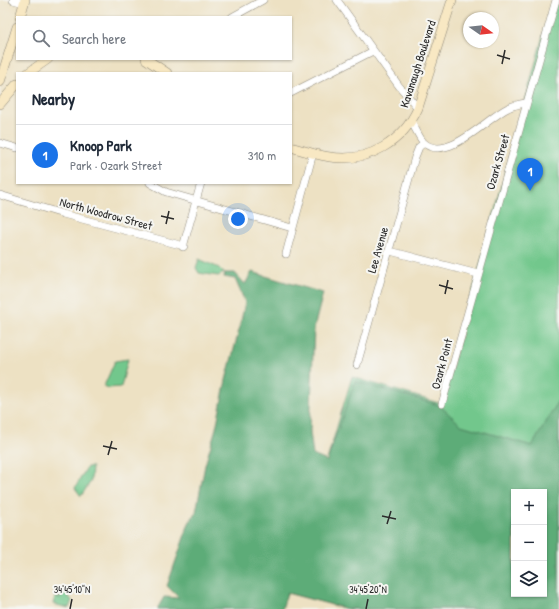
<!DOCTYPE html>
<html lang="en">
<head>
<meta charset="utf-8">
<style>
	body { margin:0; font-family:"Patrick Hand",sans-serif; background:#f2f2f3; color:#1f2937 }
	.controls { position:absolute; right:12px; bottom:12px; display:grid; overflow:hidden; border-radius:0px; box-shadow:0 1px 3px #0004 }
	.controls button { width:36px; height:36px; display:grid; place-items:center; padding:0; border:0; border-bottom:1px solid #e0e1e3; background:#fff; color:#1f2937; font:20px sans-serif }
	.compass { position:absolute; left:463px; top:12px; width:36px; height:36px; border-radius:50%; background:#fff; box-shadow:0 1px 3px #0004; rotate:104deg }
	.you { position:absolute; left:238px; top:219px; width:14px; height:14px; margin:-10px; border:3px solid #fff; border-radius:50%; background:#1a73e8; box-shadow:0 0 0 6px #1a73e833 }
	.badge { display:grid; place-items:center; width:26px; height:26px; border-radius:50%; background:#1a73e8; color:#fff; font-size:13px; font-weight:700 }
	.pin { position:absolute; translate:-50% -33px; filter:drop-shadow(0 1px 2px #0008) }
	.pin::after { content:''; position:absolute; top:21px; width:14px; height:12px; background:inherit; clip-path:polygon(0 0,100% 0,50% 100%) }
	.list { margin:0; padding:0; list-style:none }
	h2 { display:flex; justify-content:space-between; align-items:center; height:52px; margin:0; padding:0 16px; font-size:17px }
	h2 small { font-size:13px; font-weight:400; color:#747a83 }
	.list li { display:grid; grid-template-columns:26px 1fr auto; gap:12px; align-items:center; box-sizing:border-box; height:60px; padding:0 16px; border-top:1px solid #e0e1e3 }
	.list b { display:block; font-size:15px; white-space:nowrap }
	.list p { margin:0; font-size:13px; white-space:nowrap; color:#747a83 }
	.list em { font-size:13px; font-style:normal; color:#747a83 }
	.icon { flex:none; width:22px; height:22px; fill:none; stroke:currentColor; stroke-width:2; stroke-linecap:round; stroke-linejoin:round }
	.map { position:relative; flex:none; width:559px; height:609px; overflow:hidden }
	.search { position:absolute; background:#fff; box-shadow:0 1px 3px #0004; left:16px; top:16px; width:276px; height:44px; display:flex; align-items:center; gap:10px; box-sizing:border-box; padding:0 14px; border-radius:0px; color:#747a83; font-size:15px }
	.panel { position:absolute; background:#fff; box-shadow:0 1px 3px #0004; left:16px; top:72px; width:276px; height:112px; border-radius:0px }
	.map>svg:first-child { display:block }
	.green { fill:#72c78c; stroke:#4e795c; fill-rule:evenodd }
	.forest { fill:#5dac78; stroke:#446c52; fill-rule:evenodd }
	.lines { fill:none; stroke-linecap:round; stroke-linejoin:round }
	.street-casing { stroke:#8c8677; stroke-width:8 }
	.secondary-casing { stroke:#8c8677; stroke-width:10 }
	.street { stroke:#fff; stroke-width:7 }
	.secondary { stroke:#f8e8c3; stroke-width:9 }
	.ticks { fill:none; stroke:#2b2b2b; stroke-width:1.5 }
	.labels { text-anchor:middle; stroke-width:4; stroke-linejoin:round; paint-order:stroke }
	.street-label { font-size:12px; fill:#2b2b2b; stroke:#f6f6f2 }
	.ticks-label { font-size:10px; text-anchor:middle; fill:#2b2b2b; stroke:#f6f6f2; stroke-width:4; stroke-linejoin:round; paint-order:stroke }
</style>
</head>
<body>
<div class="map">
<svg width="559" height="609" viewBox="0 0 559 609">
	<rect width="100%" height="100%" fill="#f6f6f2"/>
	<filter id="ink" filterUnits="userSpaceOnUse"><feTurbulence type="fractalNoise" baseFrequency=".025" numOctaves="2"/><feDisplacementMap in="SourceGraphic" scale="8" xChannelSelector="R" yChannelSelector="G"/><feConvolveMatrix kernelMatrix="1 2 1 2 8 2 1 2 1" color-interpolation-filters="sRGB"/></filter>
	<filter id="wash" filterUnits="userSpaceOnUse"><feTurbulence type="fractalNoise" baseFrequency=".012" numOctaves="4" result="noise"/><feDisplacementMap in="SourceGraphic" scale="16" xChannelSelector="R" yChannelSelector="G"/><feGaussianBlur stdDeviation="0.9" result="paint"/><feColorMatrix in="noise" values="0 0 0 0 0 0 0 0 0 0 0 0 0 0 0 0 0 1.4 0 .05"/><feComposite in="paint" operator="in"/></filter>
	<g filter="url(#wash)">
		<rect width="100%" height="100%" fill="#ede1c3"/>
		<!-- green -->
		<g class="green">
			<path d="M552 3 559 5V609H348L287 593 352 377 442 404ZM514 492H544V594H514Z"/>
			<path d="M199 259 219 268 224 273 218 276 199 273 196 268Z"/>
			<path d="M128 359 121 387 108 388 104 386 115 361Z"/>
			<path d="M87 467H92L91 481 81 496 75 488Z"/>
			<path d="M62 591 72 600 69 608 53 604 55 597 60 598Z"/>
		</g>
		<!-- forest -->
		<path class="forest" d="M252 272 323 293 314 328 310 431 313 455 327 461 355 381 439 405 461 425 532 446 559 400V609H348L287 593 282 609H157L164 597 179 598 167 586 189 523 196 512 205 465 216 428 226 380 240 326 245 302 235 279 224 277 225 273H235L245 284ZM514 492H544V594H514Z"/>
	</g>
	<g filter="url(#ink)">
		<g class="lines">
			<defs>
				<g id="street">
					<path d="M13 0 24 3"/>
					<path d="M337 0 399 86 418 108"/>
					<path d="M232 17 263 0"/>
					<path d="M291 93 373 51"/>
					<path d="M411 121C415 127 419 138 424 143 448 163 488 117 508 108 514 105 520 104 526 103"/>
					<path d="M0 143 17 148"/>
					<path d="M150 183 166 192 292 228"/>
					<path d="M0 195 63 214 184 246"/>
					<path d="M183 247 201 183"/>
					<path d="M390 251 478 274"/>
					<path d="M286 254 313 153"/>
					<path d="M357 365 415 157 419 147 424 143"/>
					<path d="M442 404 556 0"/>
				</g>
				<g id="secondary">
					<path d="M20 17 25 0"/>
					<path d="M146 59 167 73"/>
					<path d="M28 73 48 59"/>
					<path d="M0 82 17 27"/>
					<path d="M0 104 17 84"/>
					<path d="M291 147C304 151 317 155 330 157 368 163 403 142 418 108L452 0"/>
				</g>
			</defs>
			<!-- street casing -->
			<use href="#street" class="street-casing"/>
			<!-- secondary casing -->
			<use href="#secondary" class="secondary-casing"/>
			<!-- street -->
			<use href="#street" class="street"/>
			<!-- secondary -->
			<use href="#secondary" class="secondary"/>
		</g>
	</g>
	<!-- ticks -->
	<path class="ticks" d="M497 55 510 59M502 64 505 50M161 216 174 219M166 224 169 211M439 285 453 289M445 294 448 280M103 446 117 449M108 455 112 441M382 516 396 519M387 524 391 511M70 609 72 599M366 609 368 599"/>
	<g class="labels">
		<!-- street labels -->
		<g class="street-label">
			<text transform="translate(418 64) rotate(-72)" y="4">Kavanaugh Boulevard</text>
			<text transform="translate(498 162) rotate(-74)" y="4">Ozark Street</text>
			<text transform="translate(106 214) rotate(15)" y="4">North Woodrow Street</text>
			<text transform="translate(378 250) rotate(-74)" y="4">Lee Avenue</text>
			<text transform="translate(442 364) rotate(-75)" y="4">Ozark Point</text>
		</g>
	</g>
	<g class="ticks-label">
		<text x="72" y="593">34°45'10"N</text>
		<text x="368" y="593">34°45'20"N</text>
	</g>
</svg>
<div class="controls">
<button>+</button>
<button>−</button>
<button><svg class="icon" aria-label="layers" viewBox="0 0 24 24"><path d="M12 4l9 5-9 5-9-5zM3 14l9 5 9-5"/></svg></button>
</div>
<svg class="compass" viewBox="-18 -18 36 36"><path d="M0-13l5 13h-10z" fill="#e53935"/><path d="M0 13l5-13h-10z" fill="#747a83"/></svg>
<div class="you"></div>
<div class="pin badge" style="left:530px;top:191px">1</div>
<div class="search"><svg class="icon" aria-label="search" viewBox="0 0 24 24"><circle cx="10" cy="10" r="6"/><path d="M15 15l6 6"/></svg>Search here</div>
<section class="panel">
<h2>Nearby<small></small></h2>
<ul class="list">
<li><span class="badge">1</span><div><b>Knoop Park</b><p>Park · Ozark Street</p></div><em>310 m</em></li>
</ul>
</section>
</div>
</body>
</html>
